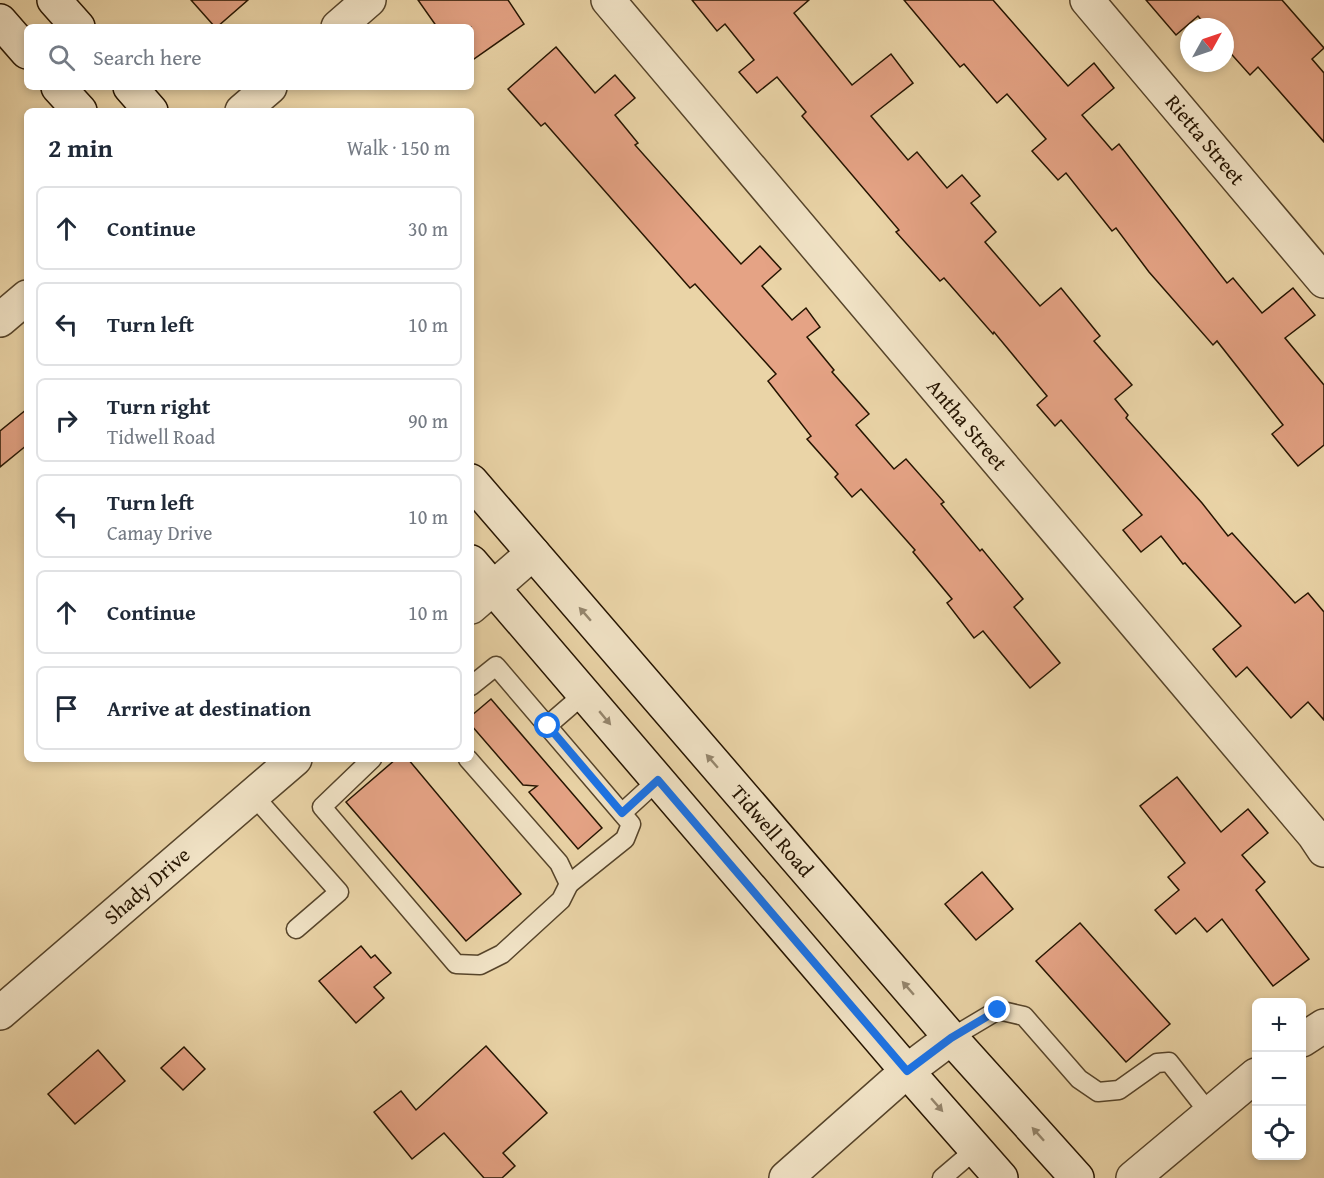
<!DOCTYPE html>
<html lang="en">
<head>
<meta charset="utf-8">
<style>
	body { margin:0; font-family:"Gentium Book Plus",serif; background:#f6f6f7; color:#1f2937 }
	.controls { position:absolute; right:18px; bottom:18px; display:grid; overflow:hidden; border-radius:9px; box-shadow:0 3px 9px #0003 }
	.controls button { width:54px; height:54px; display:grid; place-items:center; padding:0; border:0; border-bottom:2px solid #e0e1e3; background:#fff; color:#1f2937; font:30px sans-serif }
	.compass { position:absolute; left:1180px; top:18px; width:54px; height:54px; border-radius:50%; background:#fff; box-shadow:0 3px 9px #0003; rotate:50deg }
	.stop { position:absolute; width:18px; height:18px; margin:-14px; border:4px solid #1a73e8; border-radius:50%; background:#fff }
	.stop.end { background:#1a73e8; border-color:#fff; box-shadow:0 2px 6px #0008 }
	.list { margin:0; padding:0; list-style:none }
	h2 { display:flex; justify-content:space-between; align-items:center; height:78px; margin:0; padding:0 24px; font-size:26px }
	h2 small { font-size:20px; font-weight:400; color:#747a83 }
	.list li { display:grid; grid-template-columns:39px 1fr auto; gap:18px; align-items:center; box-sizing:border-box; height:84px; margin:0 12px 12px; padding:0 12px; border:2px solid #e0e1e3; border-radius:9px }
	.list b { display:block; font-size:22px; white-space:nowrap }
	.list p { margin:0; font-size:20px; white-space:nowrap; color:#747a83 }
	.list em { font-size:20px; font-style:normal; color:#747a83 }
	.icon { flex:none; width:33px; height:33px; fill:none; stroke:currentColor; stroke-width:2; stroke-linecap:round; stroke-linejoin:round }
	.map { position:relative; flex:none; width:1324px; height:1178px; overflow:hidden }
	.search { position:absolute; background:#fff; box-shadow:0 3px 9px #0003; left:24px; top:24px; width:450px; height:66px; display:flex; align-items:center; gap:15px; box-sizing:border-box; padding:0 21px; border-radius:9px; color:#747a83; font-size:22px }
	.panel { position:absolute; background:#fff; box-shadow:0 3px 9px #0003; left:24px; top:108px; width:450px; height:654px; border-radius:9px }
	.map>svg:first-child { display:block }
	.building { fill:#e5a385; stroke:#251400; stroke-width:1.5 }
	.lines { fill:none; stroke-linecap:round; stroke-linejoin:round }
	.service-casing { stroke:#56442a; stroke-width:21 }
	.minor-casing { stroke:#56442a; stroke-width:36 }
	.secondary-casing { stroke:#251400; stroke-width:36 }
	.service { stroke:#f1e3c6; stroke-width:18 }
	.minor { stroke:#f1e3c6; stroke-width:33 }
	.secondary { stroke:#f1e3c6; stroke-width:33 }
	.oneway { fill:#95866d }
	.route { stroke:#1a73e8; stroke-width:8 }
	.labels { text-anchor:middle; stroke-width:5; stroke-linejoin:round; paint-order:stroke }
	.street-label { font-size:21px; fill:#251400; stroke:#f1e3c6 }
</style>
</head>
<body>
<div class="map">
<svg width="1324" height="1178" viewBox="0 0 1324 1178">
	<rect width="100%" height="100%" fill="#ead4a7"/>
	<filter id="stains"><feTurbulence type="fractalNoise" baseFrequency=".00333" numOctaves="4"/><feColorMatrix values="0 0 0 0 .2 0 0 0 0 .09 0 0 0 0 .02 0 0 0 .5 -.17"/></filter>
	<radialGradient id="worn" r=".72"><stop offset=".6" stop-color="#630" stop-opacity="0"/><stop offset="1" stop-color="#630" stop-opacity=".3"/></radialGradient>
	<!-- building -->
	<g class="building">
		<path d="M191 0H248L217 27H215Z"/>
		<path d="M418 0H508L524 24 471 61V27H437Z"/>
		<path d="M692 0H809L794 13 852 85 891 54 913 83 871 116 908 160 917 152 947 188 962 175 980 196 971 203 996 232 985 242 1040 306 1061 288 1100 336 1094 341 1132 385 1115 399 1128 415 1126 418 1202 503 1228 536 1232 533 1295 603 1308 593 1324 612V720L1308 702 1291 718 1247 667 1236 677 1213 649 1241 626 1185 563 1183 564 1161 536 1141 552 1123 530 1142 515 1061 420 1055 426 1037 405 1047 396 994 332 993 334 944 278 940 281 896 232 899 230 802 116 806 112 777 77 757 93 739 72 754 60 725 24 717 31Z"/>
		<path d="M904 0H993L1068 86 1094 63 1114 88 1082 115 1112 150 1119 144 1227 283 1233 278 1262 313 1293 288 1315 315 1285 338 1324 385V445L1298 466 1272 434 1283 425 1217 341 1213 345 1149 272 1116 228 1112 231 1066 173 1058 180 1032 151 1046 139 1007 94 997 103 964 64 960 67Z"/>
		<path d="M1146 0H1282L1324 48 1312 59 1324 73V142L1258 67 1250 75 1225 47V27H1207L1198 16 1176 35Z"/>
		<path d="M556 47 595 93 615 75 635 98 615 115 638 143 635 145 741 264 760 246 781 269 762 286 792 320 806 308 820 327 807 337 834 370 832 372 869 414 856 425 894 469 906 459 944 502 941 504 980 551 982 549 1023 599 1014 607 1060 663 1030 688 983 631 974 638 947 603 952 599 913 552 915 550 861 489 852 497 835 477 838 474 807 439 811 436 768 381 776 374 695 284 690 288 545 123 541 126 508 89Z"/>
		<path d="M27 409V445L0 467V431Z"/>
		<path d="M491 699 602 828 578 849 529 792 537 786 523 785 471 725V716Z"/>
		<path d="M396 759H408L521 894 466 941 346 802Z"/>
		<path d="M1177 777 1221 832 1248 809 1268 833 1242 855 1265 882 1256 890 1309 959 1273 986 1222 919 1207 932 1195 918 1176 934 1155 910 1179 890 1168 877 1185 863 1140 806Z"/>
		<path d="M982 872 1013 909 976 940 945 904Z"/>
		<path d="M1080 923 1170 1024 1126 1062 1036 961Z"/>
		<path d="M361 946 371 958 375 955 391 973 374 987 384 998 356 1023 319 981Z"/>
		<path d="M486 1046 547 1113 503 1153 515 1166 502 1178H484L444 1133 412 1159 374 1112 401 1091 416 1110Z"/>
		<path d="M184 1047 205 1069 183 1090 161 1068Z"/>
		<path d="M98 1050 125 1081 75 1124 48 1094Z"/>
	</g>
	<g class="lines">
		<defs>
			<g id="service">
				<path d="M471 686 496 666 631 824 625 839 569 884"/>
				<path d="M547 726 584 694"/>
				<path d="M372 759 322 807 456 964 480 965 502 954 561 900 569 884 559 863 468 759"/>
				<path d="M253 795 339 892 296 929"/>
				<path d="M622 813 658 780"/>
				<path d="M951 1038 998 1010 1024 1016 1079 1079 1098 1092 1119 1090 1157 1063 1169 1062 1210 1114"/>
				<path d="M942 1178 976 1149"/>
			</g>
			<g id="minor">
				<path d="M608 0 1314 835 1324 850"/>
				<path d="M1087 0 1324 281"/>
				<path d="M338 27 369 0"/>
				<path d="M242 111 270 87"/>
				<path d="M0 320 27 297"/>
				<path d="M471 607 533 553"/>
				<path d="M0 1013 295 759"/>
				<path d="M1302 1040 1324 1026"/>
				<path d="M786 1178 907 1071 951 1038"/>
				<path d="M1133 1178 1256 1075"/>
			</g>
			<g id="secondary">
				<path d="M54 0 78 27"/>
				<path d="M0 21 27 52"/>
				<path d="M58 87 80 111"/>
				<path d="M130 87 151 111"/>
				<path d="M471 481 951 1038 1077 1178"/>
				<path d="M471 562 907 1071 1001 1178"/>
			</g>
		</defs>
		<!-- service casing -->
		<use href="#service" class="service-casing"/>
		<!-- minor casing -->
		<use href="#minor" class="minor-casing"/>
		<!-- secondary casing -->
		<use href="#secondary" class="secondary-casing"/>
		<!-- service -->
		<use href="#service" class="service"/>
		<!-- minor -->
		<use href="#minor" class="minor"/>
		<!-- secondary -->
		<use href="#secondary" class="secondary"/>
	</g>
	<!-- one-way arrows -->
	<defs><path id="oneway-solid" d="M-6-.8H1V-3.2L6.5 0L1 3.2V.8H-6Z" transform="scale(1.5)"/></defs>
	<g class="oneway">
		<use href="#oneway-solid" transform="translate(585 614) rotate(-131)"/>
		<use href="#oneway-solid" transform="translate(605 718) rotate(50)"/>
		<use href="#oneway-solid" transform="translate(712 761) rotate(-131)"/>
		<use href="#oneway-solid" transform="translate(908 988) rotate(-131)"/>
		<use href="#oneway-solid" transform="translate(937 1105) rotate(49)"/>
		<use href="#oneway-solid" transform="translate(1038 1134) rotate(-132)"/>
	</g>
	<g class="lines">
		<!-- route -->
		<path class="route" d="M548 726 622 813 658 780 907 1071 951 1038 998 1010"/>
	</g>
	<g class="labels">
		<!-- street labels -->
		<g class="street-label">
			<text transform="translate(1205 140) rotate(50)" y="7">Rietta Street</text>
			<text transform="translate(967 425) rotate(50)" y="7">Antha Street</text>
			<text transform="translate(772 831) rotate(49)" y="7">Tidwell Road</text>
			<text transform="translate(147 886) rotate(-41)" y="7">Shady Drive</text>
		</g>
	</g>
	<rect width="100%" height="100%" filter="url(#stains)"/>
	<rect width="100%" height="100%" fill="url(#worn)"/>
</svg>
<div class="controls">
<button>+</button>
<button>−</button>
<button><svg class="icon" aria-label="locate" viewBox="0 0 24 24"><circle cx="12" cy="12" r="6"/><path d="M12 2v4M12 18v4M2 12h4M18 12h4"/></svg></button>
</div>
<svg class="compass" viewBox="-18 -18 36 36"><path d="M0-13l5 13h-10z" fill="#e53935"/><path d="M0 13l5-13h-10z" fill="#747a83"/></svg>
<div class="stop" style="left:548px;top:726px"></div>
<div class="stop end" style="left:998px;top:1010px"></div>
<div class="search"><svg class="icon" aria-label="search" viewBox="0 0 24 24"><circle cx="10" cy="10" r="6"/><path d="M15 15l6 6"/></svg>Search here</div>
<section class="panel">
<h2>2 min<small>Walk · 150 m</small></h2>
<ul class="list">
<li><svg class="icon" aria-label="ahead" viewBox="0 0 24 24"><path d="M12 20V5M6 11l6-6 6 6"/></svg><div><b>Continue</b></div><em>30 m</em></li>
<li><svg class="icon" aria-label="left" viewBox="0 0 24 24"><path d="M17 20v-9H6M10 6l-5 5 5 5"/></svg><div><b>Turn left</b></div><em>10 m</em></li>
<li><svg class="icon" aria-label="right" viewBox="0 0 24 24"><path d="M7 20v-9h11M14 6l5 5-5 5"/></svg><div><b>Turn right</b><p>Tidwell Road</p></div><em>90 m</em></li>
<li><svg class="icon" aria-label="left" viewBox="0 0 24 24"><path d="M17 20v-9H6M10 6l-5 5 5 5"/></svg><div><b>Turn left</b><p>Camay Drive</p></div><em>10 m</em></li>
<li><svg class="icon" aria-label="ahead" viewBox="0 0 24 24"><path d="M12 20V5M6 11l6-6 6 6"/></svg><div><b>Continue</b></div><em>10 m</em></li>
<li><svg class="icon" aria-label="arrive" viewBox="0 0 24 24"><path d="M6 21V4h12l-3 4 3 4H6"/></svg><div><b>Arrive at destination</b></div></li>
</ul>
</section>
</div>
</body>
</html>
